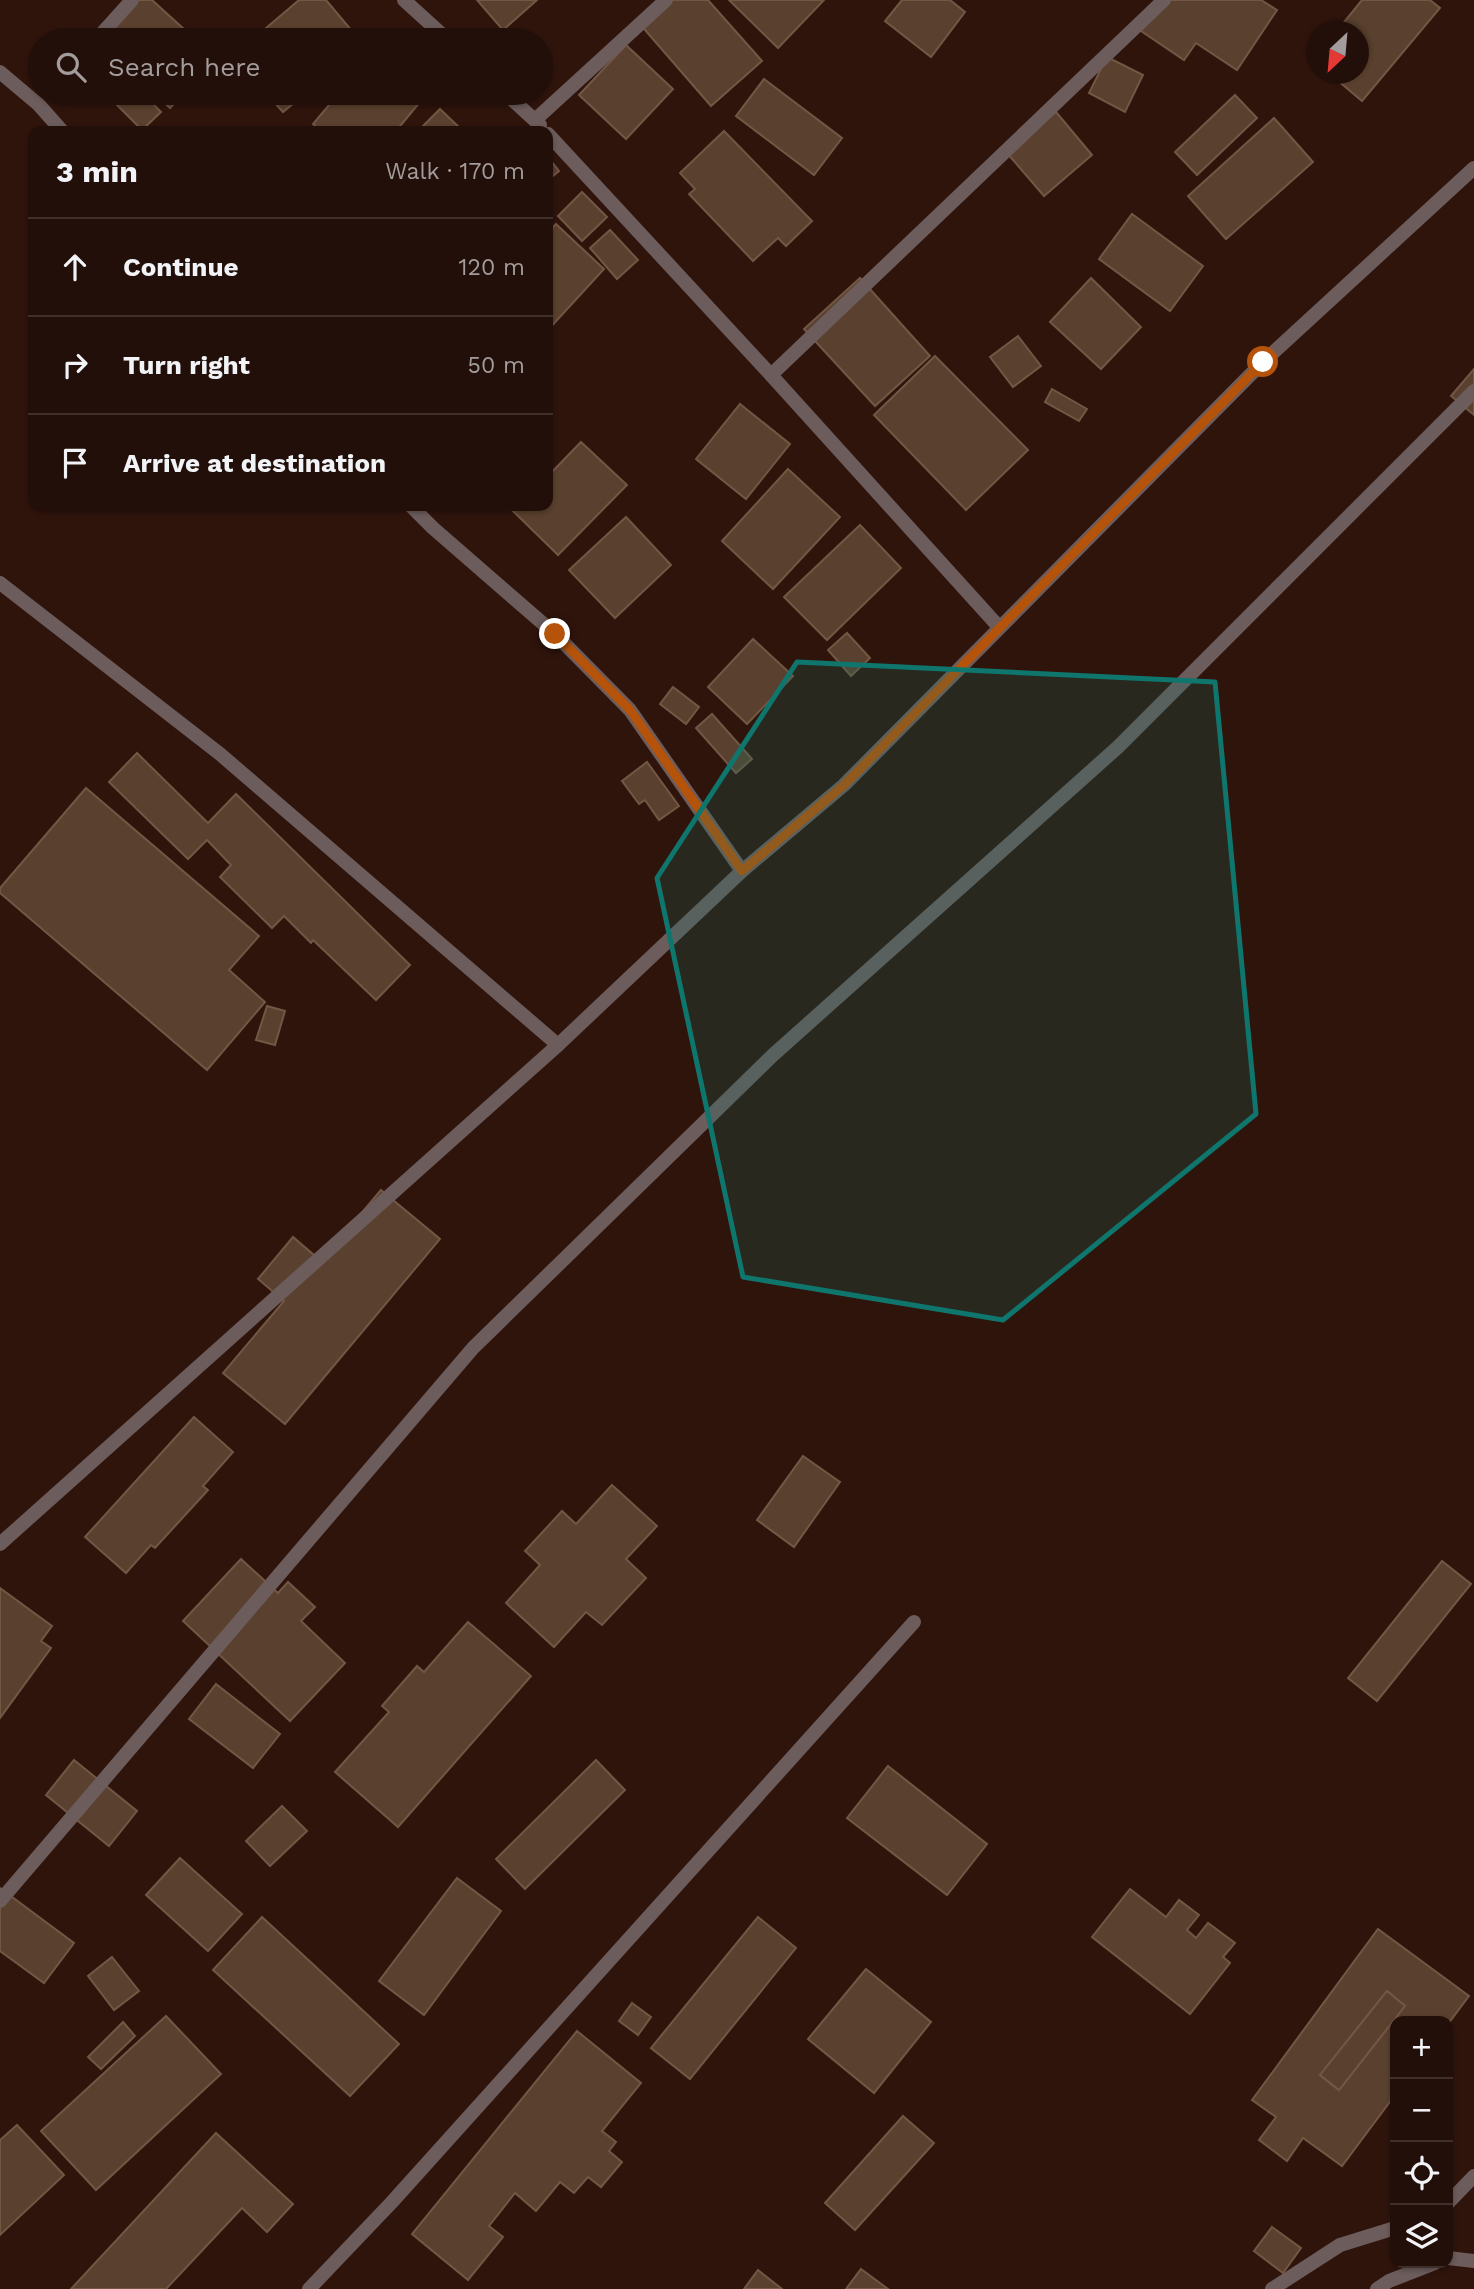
<!DOCTYPE html>
<html lang="en">
<head>
<meta charset="utf-8">
<style>
	body { margin:0; font-family:"Work Sans",sans-serif; background:#2b1812; color:#f1f3f6 }
	.controls { position:absolute; right:21px; bottom:21px; display:grid; overflow:hidden; border-radius:14px; box-shadow:0 2px 5px #0004 }
	.controls button { width:63px; height:63px; display:grid; place-items:center; padding:0; border:0; border-bottom:2px solid #402f2a; background:#230f09; color:#f1f3f6; font:35px sans-serif }
	.compass { position:absolute; left:1306px; top:21px; width:63px; height:63px; border-radius:50%; background:#230f09; box-shadow:0 2px 5px #0004; rotate:206deg }
	.stop { position:absolute; width:21px; height:21px; margin:-16px; border:5px solid #b45309; border-radius:50%; background:#fff }
	.stop.end { background:#b45309; border-color:#fff; box-shadow:0 2px 7px #0008 }
	.list { margin:0; padding:0; list-style:none }
	h2 { display:flex; justify-content:space-between; align-items:center; height:91px; margin:0; padding:0 28px; font-size:30px }
	h2 small { font-size:23px; font-weight:400; color:#a39c9c }
	.list li { display:grid; grid-template-columns:46px 1fr auto; gap:21px; align-items:center; box-sizing:border-box; height:98px; padding:0 28px; border-top:2px solid #402f2a }
	.list b { display:block; font-size:26px; white-space:nowrap }
	.list em { font-size:23px; font-style:normal; color:#a39c9c }
	.icon { flex:none; width:38px; height:38px; fill:none; stroke:currentColor; stroke-width:2; stroke-linecap:round; stroke-linejoin:round }
	.map { position:relative; flex:none; width:1474px; height:2289px; overflow:hidden }
	.search { position:absolute; background:#230f09; box-shadow:0 2px 5px #0004; left:28px; top:28px; width:525px; height:77px; display:flex; align-items:center; gap:18px; box-sizing:border-box; padding:0 24px; border-radius:38px; color:#a39c9c; font-size:26px }
	.panel { position:absolute; background:#230f09; box-shadow:0 2px 5px #0004; left:28px; top:126px; width:525px; height:385px; border-radius:14px }
	.map>svg:first-child { display:block }
	.building { fill:#5a402e; stroke:#725744; stroke-width:2; fill-rule:evenodd }
	.lines { fill:none; stroke-linecap:round; stroke-linejoin:round }
	.lane { stroke:#6c5c5c; stroke-width:14 }
	.street { stroke:#6c5c5c; stroke-width:14 }
	.route { stroke:#b45309; stroke-width:9 }
	.marked { fill:#0f766e; fill-opacity:0.2; stroke:#0f766e; stroke-width:5; stroke-linejoin:round }
</style>
</head>
<body>
<div class="map">
<svg width="1474" height="2289" viewBox="0 0 1474 2289">
	<rect width="100%" height="100%" fill="#2f140c"/>
	<!-- building -->
	<g class="building">
		<path d="M136 0H152L196 40H98Z"/>
		<path d="M299 0H326L358 38 355 40H252Z"/>
		<path d="M477 0H537L503 30Z"/>
		<path d="M665 0H708L762 61 711 106 639 23Z"/>
		<path d="M729 0H824L778 48Z"/>
		<path d="M902 0H950L965 12 931 57 885 21Z"/>
		<path d="M1161 0H1261L1277 10 1237 70 1196 43 1184 60 1141 31Z"/>
		<path d="M1362 0H1430L1440 8 1362 101 1330 74H1358V32H1336Z"/>
		<path d="M626 45 673 89 626 139 579 95Z"/>
		<path d="M1107 57 1143 75 1125 112 1089 93Z"/>
		<path d="M764 79 842 138 814 175 736 116Z"/>
		<path d="M105 93H142L161 112 142 130Z"/>
		<path d="M154 93H184L170 108Z"/>
		<path d="M266 93H306L283 112Z"/>
		<path d="M339 93H410L420 102 396 131H322L313 124Z"/>
		<path d="M1235 95 1257 118 1197 175 1175 152Z"/>
		<path d="M440 109 463 131H418Z"/>
		<path d="M1056 112 1092 155 1044 196 1007 153Z"/>
		<path d="M1274 118 1313 162 1226 239 1188 196Z"/>
		<path d="M724 131 812 221 786 246 778 238 753 261 689 194 695 189 680 173Z"/>
		<path d="M548 157 559 171 548 180Z"/>
		<path d="M582 192 607 217 582 241 558 216Z"/>
		<path d="M1132 214 1203 266 1170 311 1099 259Z"/>
		<path d="M556 224 604 269 548 330V233Z"/>
		<path d="M610 230 638 260 617 279 590 248Z"/>
		<path d="M860 278 930 356 875 406 804 329Z"/>
		<path d="M1091 278 1141 327 1101 369 1050 322Z"/>
		<path d="M1018 336 1041 366 1013 387 990 357Z"/>
		<path d="M935 356 1028 450 966 510 874 415Z"/>
		<path d="M1474 369V415L1451 396Z"/>
		<path d="M1052 389 1087 409 1079 421 1045 402Z"/>
		<path d="M740 404 790 444 746 499 696 459Z"/>
		<path d="M581 442 627 485 558 555 513 511 519 506H548V476Z"/>
		<path d="M788 469 840 517 773 589 722 541Z"/>
		<path d="M626 517 671 565 615 618 569 570Z"/>
		<path d="M860 525 901 568 827 640 784 597Z"/>
		<path d="M847 633 870 658 851 676 828 650Z"/>
		<path d="M753 639 793 676 747 724 708 687Z"/>
		<path d="M673 687 699 707 686 724 660 704Z"/>
		<path d="M712 714 752 759 736 773 696 728Z"/>
		<path d="M137 753 208 823 236 794 410 965 376 1000 313 940 311 943 284 916 272 928 220 877 231 865 207 840 188 859 109 782Z"/>
		<path d="M647 762 679 806 659 820 645 800 639 804 622 781Z"/>
		<path d="M86 788 259 936 229 970 265 1002 207 1070 0 893V888Z"/>
		<path d="M267 1006 285 1011 275 1045 256 1040Z"/>
		<path d="M381 1190 440 1239 285 1424 223 1373 284 1301 258 1279 293 1237 321 1261Z"/>
		<path d="M194 1417 233 1452 203 1486 208 1490 155 1548 151 1545 126 1573 85 1537Z"/>
		<path d="M803 1456 840 1482 794 1547 757 1520Z"/>
		<path d="M612 1485 657 1526 626 1559 646 1578 602 1625 586 1612 554 1647 506 1603 540 1565 525 1551 562 1511 576 1524Z"/>
		<path d="M241 1559 278 1593 288 1582 315 1607 301 1621 345 1663 290 1721 183 1621Z"/>
		<path d="M1442 1561 1471 1584 1377 1701 1348 1678Z"/>
		<path d="M0 1588 52 1626 41 1641 51 1648 0 1718Z"/>
		<path d="M468 1622 531 1676 398 1827 335 1772 389 1712 382 1706 417 1666 424 1672Z"/>
		<path d="M216 1684 280 1734 253 1768 189 1719Z"/>
		<path d="M74 1760 137 1811 109 1846 46 1795Z"/>
		<path d="M596 1760 625 1790 525 1889 496 1859Z"/>
		<path d="M888 1766 987 1844 947 1895 847 1818Z"/>
		<path d="M282 1806 307 1831 270 1866 246 1841Z"/>
		<path d="M180 1858 242 1914 208 1951 146 1895Z"/>
		<path d="M457 1878 501 1911 424 2015 379 1981Z"/>
		<path d="M0 1888 74 1943 44 1983 0 1951Z"/>
		<path d="M1130 1889 1166 1917 1179 1900 1199 1915 1187 1930 1196 1938 1208 1923 1235 1943 1223 1957 1230 1963 1190 2014 1092 1937Z"/>
		<path d="M262 1917 399 2044 350 2096 213 1970Z"/>
		<path d="M758 1917 796 1948 690 2079 651 2048Z"/>
		<path d="M1378 1929 1469 1996 1448 2024V2021H1395V2095L1342 2166 1303 2138 1287 2161 1259 2140 1276 2117 1252 2100ZM1387 1991 1405 2006 1339 2090 1320 2075Z"/>
		<path d="M112 1957 139 1991 114 2010 88 1976Z"/>
		<path d="M866 1969 931 2022 874 2093 808 2039Z"/>
		<path d="M1387 1991 1405 2006 1339 2090 1320 2075Z"/>
		<path d="M632 2003 651 2017 638 2035 619 2021Z"/>
		<path d="M166 2016 221 2074 96 2190 41 2131Z"/>
		<path d="M123 2022 135 2036 101 2069 88 2057Z"/>
		<path d="M577 2031 641 2083 602 2131 616 2142 609 2151 622 2162 601 2187 588 2177 574 2193 560 2182 536 2211 515 2193 489 2226 503 2237 468 2280 412 2234Z"/>
		<path d="M903 2116 934 2143 855 2230 825 2203Z"/>
		<path d="M17 2125 64 2175 0 2235V2140Z"/>
		<path d="M216 2133 293 2204 267 2232 242 2208 166 2289H71Z"/>
		<path d="M1272 2227 1301 2248 1283 2273 1254 2251Z"/>
		<path d="M861 2269 888 2289H846Z"/>
		<path d="M758 2270 782 2289H744Z"/>
	</g>
	<g class="lines">
		<!-- lane -->
		<g class="lane">
			<path d="M0 1901 473 1348 773 1055 1118 747 1474 391"/>
			<path d="M1448 2203 1474 2176"/>
			<path d="M1448 2258 1474 2261"/>
			<path d="M1272 2289 1340 2245 1395 2228"/>
			<path d="M1377 2289 1389 2281 1435 2263"/>
		</g>
		<!-- street -->
		<g class="street">
			<path d="M404 0 448 40"/>
			<path d="M96 40 132 0"/>
			<path d="M0 72 39 105 62 131"/>
			<path d="M505 93 540 125"/>
			<path d="M535 120 666 0"/>
			<path d="M548 134 771 375"/>
			<path d="M411 506 433 528 555 634 630 710 742 871"/>
			<path d="M0 583 220 754 558 1045"/>
			<path d="M999 627 771 375 1164 0"/>
			<path d="M0 1544 558 1045 742 871 844 785 1263 362 1474 168"/>
			<path d="M309 2289 392 2202 914 1622"/>
		</g>
	</g>
	<g class="lines">
		<!-- route -->
		<path class="route" d="M555 634 630 710 742 871 844 785 1263 362"/>
	</g>
	<!-- marked area -->
	<path class="marked" d="M797 662 1215 682 1256 1114 1003 1320 743 1277 657 878Z"/>
</svg>
<div class="controls">
<button>+</button>
<button>−</button>
<button><svg class="icon" aria-label="locate" viewBox="0 0 24 24"><circle cx="12" cy="12" r="6"/><path d="M12 2v4M12 18v4M2 12h4M18 12h4"/></svg></button>
<button><svg class="icon" aria-label="layers" viewBox="0 0 24 24"><path d="M12 4l9 5-9 5-9-5zM3 14l9 5 9-5"/></svg></button>
</div>
<svg class="compass" viewBox="-18 -18 36 36"><path d="M0-13l5 13h-10z" fill="#e53935"/><path d="M0 13l5-13h-10z" fill="#a39c9c"/></svg>
<div class="stop" style="left:1263px;top:362px"></div>
<div class="stop end" style="left:555px;top:634px"></div>
<div class="search"><svg class="icon" aria-label="search" viewBox="0 0 24 24"><circle cx="10" cy="10" r="6"/><path d="M15 15l6 6"/></svg>Search here</div>
<section class="panel">
<h2>3 min<small>Walk · 170 m</small></h2>
<ul class="list">
<li><svg class="icon" aria-label="ahead" viewBox="0 0 24 24"><path d="M12 20V5M6 11l6-6 6 6"/></svg><div><b>Continue</b></div><em>120 m</em></li>
<li><svg class="icon" aria-label="right" viewBox="0 0 24 24"><path d="M7 20v-9h11M14 6l5 5-5 5"/></svg><div><b>Turn right</b></div><em>50 m</em></li>
<li><svg class="icon" aria-label="arrive" viewBox="0 0 24 24"><path d="M6 21V4h12l-3 4 3 4H6"/></svg><div><b>Arrive at destination</b></div></li>
</ul>
</section>
</div>
</body>
</html>
